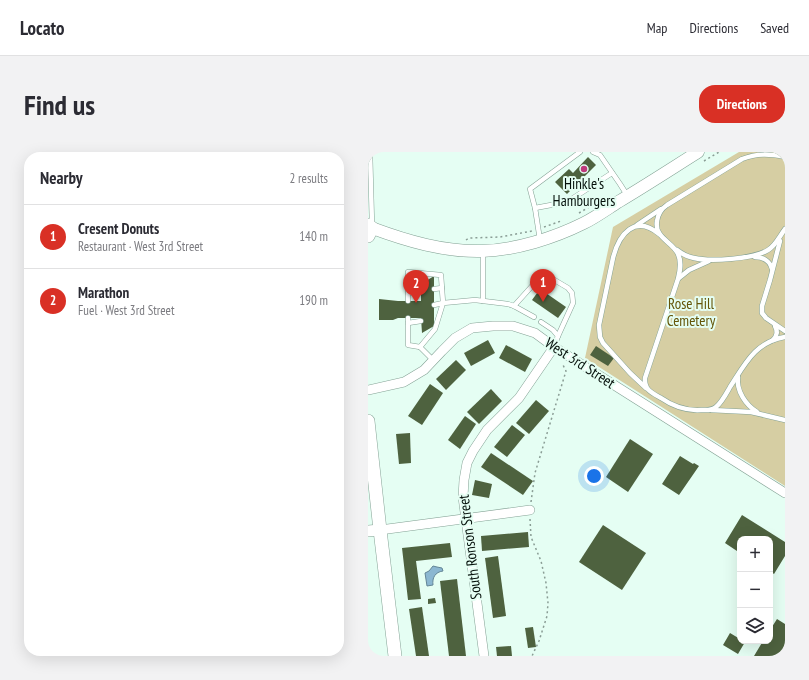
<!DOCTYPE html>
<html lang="en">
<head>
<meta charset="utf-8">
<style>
	body { margin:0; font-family:"PT Sans Narrow",sans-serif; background:#f2f2f3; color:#2b2b33 }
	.controls { position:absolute; right:12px; bottom:12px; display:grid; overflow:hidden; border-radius:8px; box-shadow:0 4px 16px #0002 }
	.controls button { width:36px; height:36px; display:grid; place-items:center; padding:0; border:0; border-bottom:1px solid #e1e1e2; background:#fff; color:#2b2b33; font:20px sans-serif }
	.you { position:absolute; left:226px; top:324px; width:14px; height:14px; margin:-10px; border:3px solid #fff; border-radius:50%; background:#1a73e8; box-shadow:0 0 0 6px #1a73e833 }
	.badge { display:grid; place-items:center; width:26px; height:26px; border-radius:50%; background:#d93025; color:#fff; font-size:13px; font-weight:700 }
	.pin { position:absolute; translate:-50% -33px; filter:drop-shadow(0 1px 2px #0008) }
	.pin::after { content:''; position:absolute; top:21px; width:14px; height:12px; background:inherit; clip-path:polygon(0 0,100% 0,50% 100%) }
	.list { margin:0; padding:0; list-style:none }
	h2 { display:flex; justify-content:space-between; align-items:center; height:52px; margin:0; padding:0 16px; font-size:17px }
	h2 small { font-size:13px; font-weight:400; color:#7c7c81 }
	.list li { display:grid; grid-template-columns:26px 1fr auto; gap:12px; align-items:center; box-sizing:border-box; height:64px; padding:0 16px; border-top:1px solid #e1e1e2 }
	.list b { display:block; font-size:15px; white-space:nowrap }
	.list p { margin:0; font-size:13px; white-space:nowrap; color:#7c7c81 }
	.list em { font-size:13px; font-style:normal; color:#7c7c81 }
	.icon { flex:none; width:22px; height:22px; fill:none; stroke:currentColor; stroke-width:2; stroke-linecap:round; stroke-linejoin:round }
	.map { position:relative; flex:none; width:417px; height:504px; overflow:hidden; border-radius:16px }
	header { display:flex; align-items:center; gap:24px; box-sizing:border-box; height:56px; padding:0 20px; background:#fff; border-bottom:1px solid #e1e1e2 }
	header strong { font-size:19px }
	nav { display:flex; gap:22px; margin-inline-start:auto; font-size:14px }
	.intro { display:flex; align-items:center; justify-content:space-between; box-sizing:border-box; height:96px; padding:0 24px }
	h1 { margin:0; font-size:28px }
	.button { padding:10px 18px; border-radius:16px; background:#d93025; color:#fff; font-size:14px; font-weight:700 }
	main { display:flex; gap:24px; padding:0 24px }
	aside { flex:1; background:#fff; border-radius:16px; box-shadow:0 4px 16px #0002 }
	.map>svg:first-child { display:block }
	.green { fill:#d6cea3 }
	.water { fill:#8bb7d1; stroke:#638596 }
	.building { fill:#4e623f }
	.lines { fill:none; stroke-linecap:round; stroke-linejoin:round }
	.service-casing { stroke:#84a295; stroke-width:5.5 }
	.minor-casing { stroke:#84a295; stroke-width:10 }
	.tertiary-casing { stroke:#84a295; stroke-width:12 }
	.secondary-casing { stroke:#84a295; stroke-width:13 }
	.primary-casing { stroke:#84a295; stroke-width:14 }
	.path { stroke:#8a9d95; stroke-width:1.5; stroke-dasharray:2 3; stroke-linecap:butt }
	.service { stroke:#fff; stroke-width:4.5 }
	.minor { stroke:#fff; stroke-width:9 }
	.tertiary { stroke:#fff; stroke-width:11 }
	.secondary { stroke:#fff; stroke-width:12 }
	.primary { stroke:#fff; stroke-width:13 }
	.poi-dot { fill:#bf397c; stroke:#e5fef3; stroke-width:1.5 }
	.labels { text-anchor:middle; stroke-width:4; stroke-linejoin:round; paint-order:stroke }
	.poi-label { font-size:15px; fill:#05100b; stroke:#e5fef3 }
	.park-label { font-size:15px; fill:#645508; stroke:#e5fef3 }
	.street-label { font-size:15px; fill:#05100b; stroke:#e5fef3 }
</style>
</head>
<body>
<header>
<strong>Locato</strong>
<nav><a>Map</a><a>Directions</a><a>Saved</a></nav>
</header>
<div class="intro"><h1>Find us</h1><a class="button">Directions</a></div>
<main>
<aside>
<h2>Nearby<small>2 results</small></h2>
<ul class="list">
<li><span class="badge">1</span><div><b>Cresent Donuts</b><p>Restaurant · West 3rd Street</p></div><em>140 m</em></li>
<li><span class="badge">2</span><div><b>Marathon</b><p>Fuel · West 3rd Street</p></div><em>190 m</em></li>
</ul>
</aside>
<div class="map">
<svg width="417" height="504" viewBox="0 0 417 504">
	<rect width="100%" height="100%" fill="#e5fef3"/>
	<!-- green -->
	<path class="green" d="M371 0H417V334L217 206 245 75Z"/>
	<!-- water -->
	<path class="water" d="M65 414 69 415 74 416 75 419C67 420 64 426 65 433L59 434 57 421 61 419Z"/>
	<!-- building -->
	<g class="building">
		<path d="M220 5 228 13 199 42 187 30 201 17 205 21Z"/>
		<path d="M66 124V174L54 181 53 166H30L25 168H11V147L30 149H53V132Z"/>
		<path d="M172 137 198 155 190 166 164 148Z"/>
		<path d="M120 188 127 201 103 214 96 201Z"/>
		<path d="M138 193 164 207 157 220 131 206Z"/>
		<path d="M228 194 246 206 240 214 222 203Z"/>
		<path d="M88 208 98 218 78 238 68 227Z"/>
		<path d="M62 232 75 241 54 273 40 264Z"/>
		<path d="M123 237 134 249 111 272 99 260Z"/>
		<path d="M168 248 181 259 161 282 148 271Z"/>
		<path d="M97 264 108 272 92 297 80 288Z"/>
		<path d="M144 273 157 283 139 305 126 295Z"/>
		<path d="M42 281 43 311 31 312 28 282Z"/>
		<path d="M262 287 285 302 260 340 238 325Z"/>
		<path d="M123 301 165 329 155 343 113 315Z"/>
		<path d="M312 304 325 312 326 311 331 314 311 343 294 332Z"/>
		<path d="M107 328 124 332 121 346 104 343Z"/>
		<path d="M374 363 417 390V404L406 422 402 419V387H372V401L357 391Z"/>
		<path d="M235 373 278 401 254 438 211 410Z"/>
		<path d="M160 380 161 395 114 399 113 384Z"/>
		<path d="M82 391 84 405 48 409 53 447 40 448 34 396Z"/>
		<path d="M130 404 138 464 125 466 117 406Z"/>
		<path d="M89 427 98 504H81L72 429Z"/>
		<path d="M67 446 68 451 60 452V447Z"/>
		<path d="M54 455 61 504H48L41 457Z"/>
		<path d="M409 467 417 472V500L414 504H386L395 489H402V478Z"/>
		<path d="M165 475 168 495 160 496 157 476Z"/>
		<path d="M362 481 372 487V489L377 490 370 502 355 493Z"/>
		<path d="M143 494 144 504H129L128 495Z"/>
	</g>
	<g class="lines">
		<defs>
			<g id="service">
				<path d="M2 0 4 72"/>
				<path d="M225 0 232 3 252 32 259 43"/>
				<path d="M417 5C402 2 389 1 374 7L299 53C293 57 290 62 289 69 286 86 305 90 310 102 314 110 312 119 310 127L277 226C276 238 284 241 293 246 306 255 318 259 333 258 339 258 343 259 348 255 354 250 358 242 362 235 377 212 387 190 417 185"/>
				<path d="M167 56 199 50 244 21"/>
				<path d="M269 73 293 57"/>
				<path d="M172 88 167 56 162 37 212 0"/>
				<path d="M412 89 402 128 394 154V161L398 166 417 179"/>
				<path d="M309 98C314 102 320 105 326 106 342 110 386 107 400 98 408 93 411 85 417 77"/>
				<path d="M387 105C395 105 402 109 404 117"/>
				<path d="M311 126 321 118 341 109"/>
				<path d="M66 137 74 136"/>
				<path d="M40 141 53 139"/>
				<path d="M40 149V120L73 123 75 151 66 153"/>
				<path d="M115 149V101"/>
				<path d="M146 154 173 124 178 123 200 136 204 141 205 151 190 184"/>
				<path d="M40 166V193L52 195"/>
				<path d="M173 170 185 178 190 184 186 195"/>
				<path d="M40 171 53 169"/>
				<path d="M405 188C409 184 410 179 407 174"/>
				<path d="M65 208 52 195 67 177 75 151 107 148 140 152 146 154 166 165"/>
				<path d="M370 225C368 239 378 253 389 260"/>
				<path d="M278 236 262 221 235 191 232 185 231 173 245 106C251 82 267 62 291 82"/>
				<path d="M343 258 383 260 417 268"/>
			</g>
			<g id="minor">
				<path d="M0 238 36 230 56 218 74 199 87 186 104 176 125 174H145L167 181 186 195 417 341"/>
				<path d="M12 378 162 358"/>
				<path d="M116 504 95 345 96 328 99 311 105 299 119 278 151 246 186 195"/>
			</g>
			<path id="tertiary" d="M0 379 12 378"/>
			<path id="secondary" d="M4 76C39 89 76 100 114 99 148 98 186 86 216 71 228 65 239 57 250 50 277 34 303 17 330 0"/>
			<g id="primary">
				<path d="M0 73 4 76 0 84"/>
				<path d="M0 269 12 378 27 504"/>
			</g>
		</defs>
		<!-- service casing -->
		<use href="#service" class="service-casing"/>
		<!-- minor casing -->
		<use href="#minor" class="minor-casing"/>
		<!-- tertiary casing -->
		<use href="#tertiary" class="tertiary-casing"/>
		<!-- secondary casing -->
		<use href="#secondary" class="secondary-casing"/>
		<!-- primary casing -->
		<use href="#primary" class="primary-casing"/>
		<!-- path -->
		<g class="path">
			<path d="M336 9 351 0"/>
			<path d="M211 61 223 54"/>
			<path d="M176 75 193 69"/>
			<path d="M98 88 101 86 132 85 164 79"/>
			<path d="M163 350 167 321 198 219 194 211"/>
			<path d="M162 367 163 385 173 409 178 431 180 451 179 464 171 489 164 504"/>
		</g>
		<!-- service -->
		<use href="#service" class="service"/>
		<!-- minor -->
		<use href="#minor" class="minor"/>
		<!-- tertiary -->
		<use href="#tertiary" class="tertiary"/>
		<!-- secondary -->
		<use href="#secondary" class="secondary"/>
		<!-- primary -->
		<use href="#primary" class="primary"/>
	</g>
	<!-- markers -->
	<circle class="poi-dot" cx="216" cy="17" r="4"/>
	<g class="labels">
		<!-- poi labels -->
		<g class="poi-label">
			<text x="216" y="37">Hinkle's<tspan x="216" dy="17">Hamburgers</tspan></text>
		</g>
		<!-- park labels -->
		<g class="park-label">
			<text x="323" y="157">Rose Hill<tspan x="323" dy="17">Cemetery</tspan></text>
		</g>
		<!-- street labels -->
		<g class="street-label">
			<text transform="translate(212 211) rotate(33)" y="5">West 3rd Street</text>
			<text transform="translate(102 395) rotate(-97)" y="5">South Ronson Street</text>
		</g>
	</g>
</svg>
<div class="controls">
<button>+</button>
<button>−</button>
<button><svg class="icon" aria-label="layers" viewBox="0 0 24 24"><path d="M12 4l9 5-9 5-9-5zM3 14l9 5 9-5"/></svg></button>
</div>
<div class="you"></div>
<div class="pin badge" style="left:175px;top:150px">1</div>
<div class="pin badge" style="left:48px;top:151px">2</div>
</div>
</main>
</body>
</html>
